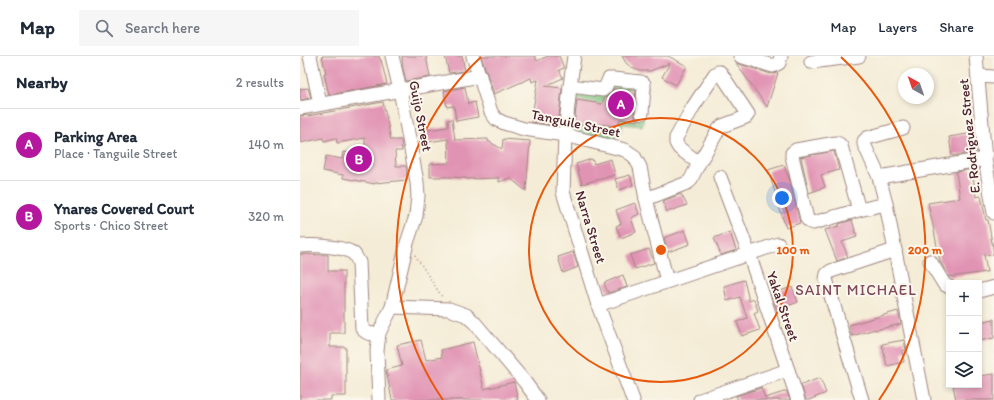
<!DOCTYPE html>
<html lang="en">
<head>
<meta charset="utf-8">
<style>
	body { margin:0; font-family:Itim,sans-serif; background:#f6f6f7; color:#1f2937 }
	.controls { position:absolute; right:12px; bottom:12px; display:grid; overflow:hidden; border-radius:0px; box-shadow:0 2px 6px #0003 }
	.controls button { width:36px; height:36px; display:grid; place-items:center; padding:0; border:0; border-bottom:1px solid #e0e1e3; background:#fff; color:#1f2937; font:20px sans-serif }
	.compass { position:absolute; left:598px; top:12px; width:36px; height:36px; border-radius:50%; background:#fff; box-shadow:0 2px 6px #0003; rotate:320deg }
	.you { position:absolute; left:482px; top:142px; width:14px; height:14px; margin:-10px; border:3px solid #fff; border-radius:50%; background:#1a73e8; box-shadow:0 0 0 6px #1a73e833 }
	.badge { display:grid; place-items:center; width:26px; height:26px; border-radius:50%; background:#b5179e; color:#fff; font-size:13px; font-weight:700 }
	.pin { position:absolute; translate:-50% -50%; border:2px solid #fff; box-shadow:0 1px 4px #0006 }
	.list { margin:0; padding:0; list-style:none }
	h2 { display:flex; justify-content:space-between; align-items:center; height:52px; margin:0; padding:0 16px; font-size:17px }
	h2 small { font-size:13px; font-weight:400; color:#747a83 }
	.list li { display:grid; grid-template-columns:26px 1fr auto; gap:12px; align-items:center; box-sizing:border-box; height:72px; padding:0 16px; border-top:1px solid #e0e1e3 }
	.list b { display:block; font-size:15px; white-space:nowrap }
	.list p { margin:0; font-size:13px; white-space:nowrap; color:#747a83 }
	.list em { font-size:13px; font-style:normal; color:#747a83 }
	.icon { flex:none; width:22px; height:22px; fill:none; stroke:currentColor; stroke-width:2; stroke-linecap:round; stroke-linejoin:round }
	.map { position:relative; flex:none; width:694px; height:344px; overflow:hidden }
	header { display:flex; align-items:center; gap:24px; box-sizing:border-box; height:56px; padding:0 20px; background:#fff; border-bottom:1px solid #e0e1e3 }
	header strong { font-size:19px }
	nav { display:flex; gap:22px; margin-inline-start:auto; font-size:14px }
	.search { width:280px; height:36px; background:#f6f6f7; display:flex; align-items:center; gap:10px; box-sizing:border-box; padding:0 14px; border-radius:0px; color:#747a83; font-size:15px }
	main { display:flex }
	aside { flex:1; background:#fff }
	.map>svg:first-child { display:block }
	.green { fill:#7fc682; stroke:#647256 }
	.building { fill:#e193b3 }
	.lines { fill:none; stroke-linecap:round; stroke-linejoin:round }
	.minor-casing { stroke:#9f8680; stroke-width:15 }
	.path { stroke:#9f8680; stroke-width:1.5; stroke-dasharray:1 3; stroke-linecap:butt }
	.minor { stroke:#fff; stroke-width:13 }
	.ring { fill:none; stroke:#e8590c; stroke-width:2 }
	.labels { text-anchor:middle; stroke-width:4; stroke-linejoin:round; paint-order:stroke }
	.street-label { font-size:14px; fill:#4a1f2b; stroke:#fbf7ec }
	.neighbourhood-label { font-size:15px; letter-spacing:1px; fill:#7f485b; stroke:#fbf7ec }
	.centre { fill:#e8590c; stroke:#fbf7ec; stroke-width:2 }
	.ring-label { font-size:12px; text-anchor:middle; font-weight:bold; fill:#e8590c; stroke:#fbf7ec; stroke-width:4; stroke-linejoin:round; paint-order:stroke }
</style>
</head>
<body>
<header>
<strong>Map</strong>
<div class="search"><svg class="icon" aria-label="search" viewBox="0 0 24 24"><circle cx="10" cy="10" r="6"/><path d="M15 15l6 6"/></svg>Search here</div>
<nav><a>Map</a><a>Layers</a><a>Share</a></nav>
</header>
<main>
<aside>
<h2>Nearby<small>2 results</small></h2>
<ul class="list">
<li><span class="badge">A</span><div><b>Parking Area</b><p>Place · Tanguile Street</p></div><em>140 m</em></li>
<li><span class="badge">B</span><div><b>Ynares Covered Court</b><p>Sports · Chico Street</p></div><em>320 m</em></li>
</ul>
</aside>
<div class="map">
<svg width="694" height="344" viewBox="0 0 694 344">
	<rect width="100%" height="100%" fill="#fbf7ec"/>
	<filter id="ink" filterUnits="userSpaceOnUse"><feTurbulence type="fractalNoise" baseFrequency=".025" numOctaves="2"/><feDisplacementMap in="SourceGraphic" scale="8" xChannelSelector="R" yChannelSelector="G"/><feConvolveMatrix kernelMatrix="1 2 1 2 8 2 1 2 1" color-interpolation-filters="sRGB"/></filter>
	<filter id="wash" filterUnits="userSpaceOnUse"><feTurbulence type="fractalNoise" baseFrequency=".012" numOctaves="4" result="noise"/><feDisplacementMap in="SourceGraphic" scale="16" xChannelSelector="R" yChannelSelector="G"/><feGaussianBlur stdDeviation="0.9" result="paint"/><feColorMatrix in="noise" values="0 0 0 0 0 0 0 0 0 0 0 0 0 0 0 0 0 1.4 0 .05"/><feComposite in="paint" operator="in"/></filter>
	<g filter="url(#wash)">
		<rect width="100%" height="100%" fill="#f4ecd6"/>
		<!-- green -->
		<path class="green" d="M302 25 348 30 342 70 323 68 321 76 310 87 266 76 271 33 300 36Z"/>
		<g id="blocks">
			<!-- building -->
			<g class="building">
				<path d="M22 0H79L80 4H81L87 28 29 39 24 17H26Z"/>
				<path d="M102 0H126L130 21 106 25 103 13Z"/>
				<path d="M145 0H162L165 15 149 17Z"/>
				<path d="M181 0H235L237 5 248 0H259L264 12 259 14 263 22 245 30 262 32 258 70 231 66 238 24 232 26 231 22 194 38Z"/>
				<path d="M322 0H368L387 10 376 29 362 21 370 7 350 15H340L332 12 326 7Z"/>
				<path d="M436 7 471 18 478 17 467 51Z"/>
				<path d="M165 31 168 48 175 46 178 61 156 65 154 50 147 51 144 35Z"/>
				<path d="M8 32 11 42 0 44V33Z"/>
				<path d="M313 33 336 34 334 57 335 61 338 65 320 63 318 70 296 68 295 71 274 68 277 44 302 48 304 42 309 40Z"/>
				<path d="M83 46 91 84H101L102 95H95L96 110H106L107 124 75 127V128L43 122V119L23 115 26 100 42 103 43 96 65 98V82L37 87 36 82 24 85 23 82 0 87V60L7 59V60Z"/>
				<path d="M152 63 155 84 188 83V85L202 93 203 83 230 85 226 135 210 122 199 126V122L166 123V122L150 121H130V108L149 107 148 83 122 87 120 75 148 71V64Z"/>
				<path d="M673 77 676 96 652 100 649 81Z"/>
				<path d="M534 95 539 114 521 119 525 131 509 137 501 101Z"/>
				<path d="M292 103 294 108 311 103 315 119 282 128 276 108Z"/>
				<path d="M484 109 490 125 500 167 486 172 475 139H476L468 114Z"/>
				<path d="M672 113 676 141 681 140 686 164H688L694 198 684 199 687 216 649 221 640 205 633 170 628 147 660 142 656 116Z"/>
				<path d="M330 119 333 129 319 134 315 123Z"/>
				<path d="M381 138 387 149 367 156 363 145Z"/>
				<path d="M335 147 339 158 331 162 336 176 321 182 316 170 321 168 316 154Z"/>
				<path d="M552 164 557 181 542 186 548 201 537 205 525 174 539 170V168Z"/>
				<path d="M385 174 390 188 368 196 364 182Z"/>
				<path d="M430 176 436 194 421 199 414 182Z"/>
				<path d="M349 193 354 207 335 213 330 199Z"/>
				<path d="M273 196 278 211 263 217 258 201Z"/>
				<path d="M0 198 28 199V215H44V277H30V291H46V340H31V344H0Z"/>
				<path d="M323 219 327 231 308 237 304 227Z"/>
				<path d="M444 224 449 245 454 243 458 255 454 257 460 274 442 280 437 266 447 262 440 241 427 245 424 230Z"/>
				<path d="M492 231 498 246 477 254 471 238Z"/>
				<path d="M598 255 601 268 576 274 575 273 552 280 549 269Z"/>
				<path d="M694 263V282L679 285V266Z"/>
				<path d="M121 284 126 304 142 301 141 294 173 286 184 333 214 326 218 344H92L86 314 102 310 97 289Z"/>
				<path d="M604 284 606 294 602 295 604 306 587 310 582 288Z"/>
				<path d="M694 318V344H656L653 329H679V320Z"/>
				<path d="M520 322 526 337 509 344H506L501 329Z"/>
				<path d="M461 332 465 342 487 335 490 344H438L436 340Z"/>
			</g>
		</g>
	</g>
	<g filter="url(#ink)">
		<use href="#blocks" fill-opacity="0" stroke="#9f8680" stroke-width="1"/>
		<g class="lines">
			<defs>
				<g id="minor">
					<path d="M10 0 20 48"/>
					<path d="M173 0 191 56 196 63 204 67 224 73 265 79 325 94 334 100 340 111 346 143 367 225"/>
					<path d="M274 0 270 30 265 79 263 136 298 249 333 344"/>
					<path d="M440 0 473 10 479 7 481 0"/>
					<path d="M676 0 685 103 694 157"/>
					<path d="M511 6 559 0"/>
					<path d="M678 20 694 21"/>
					<path d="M270 30 303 34 305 32 309 23H313L341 26 344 28V32L342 57"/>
					<path d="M0 52 180 20"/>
					<path d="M603 72 567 82 564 85V88L579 121 586 148 624 344"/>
					<path d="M420 121 449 198 498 344"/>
					<path d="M579 121 685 103"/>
					<path d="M346 143 387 127 390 125 399 107 419 73 422 70 446 61 448 58 420 16H418L415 18 393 51 376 82V87L379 92 399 107"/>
					<path d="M559 154 541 90 539 88 536 87 496 94 492 97V100L507 163 510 166 513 167 559 154 586 148"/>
					<path d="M0 190C12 189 45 190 54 198 56 200 57 204 59 206L62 272C67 279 71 278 79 277"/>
					<path d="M630 205 644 228 649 231"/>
					<path d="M679 235 694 231"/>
					<path d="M298 249 478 188"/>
					<path d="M92 251 149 253 166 259 174 266 224 325 238 344"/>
					<path d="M79 344 77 295 79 277 92 251 107 187 116 160 118 140 117 126 100 34 92 0"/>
					<path d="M400 344 488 314"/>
					<path d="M562 344 526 223 527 218 531 215 595 194"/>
				</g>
			</defs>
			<!-- minor casing -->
			<use href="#minor" class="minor-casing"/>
			<!-- path -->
			<path class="path" d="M115 199 142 241"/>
			<!-- minor -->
			<use href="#minor" class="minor"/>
		</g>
	</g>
	<!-- distance rings -->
	<g class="ring">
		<circle cx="361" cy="194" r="132"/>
		<path d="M143 344A264 264 0 0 1 181 1M541 1A264 264 0 0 1 579 344"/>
	</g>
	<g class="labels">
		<!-- street labels -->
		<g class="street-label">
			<text transform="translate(121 60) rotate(79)" y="5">Guijo Street</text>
			<text transform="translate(276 67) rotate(12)" y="5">Tanguile Street</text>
			<text transform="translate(669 80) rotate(-96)" y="5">E. Rodriguez Street</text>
			<text transform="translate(291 171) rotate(73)" y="5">Narra Street</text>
			<text transform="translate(483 250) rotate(71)" y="5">Yakal Street</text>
		</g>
		<!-- neighbourhood labels -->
		<g class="neighbourhood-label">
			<text x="556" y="239">SAINT MICHAEL</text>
		</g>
	</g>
	<circle cx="361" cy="194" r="6" class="centre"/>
	<g class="ring-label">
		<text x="493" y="198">100 m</text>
		<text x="625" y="198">200 m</text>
	</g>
</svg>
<div class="controls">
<button>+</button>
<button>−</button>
<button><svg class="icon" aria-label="layers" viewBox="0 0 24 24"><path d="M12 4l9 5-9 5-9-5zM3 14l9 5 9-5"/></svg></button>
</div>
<svg class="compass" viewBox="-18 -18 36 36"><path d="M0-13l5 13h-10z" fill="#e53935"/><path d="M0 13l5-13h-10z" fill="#747a83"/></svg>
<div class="you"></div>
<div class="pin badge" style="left:321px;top:48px">A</div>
<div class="pin badge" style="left:59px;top:103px">B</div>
</div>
</main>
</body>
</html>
